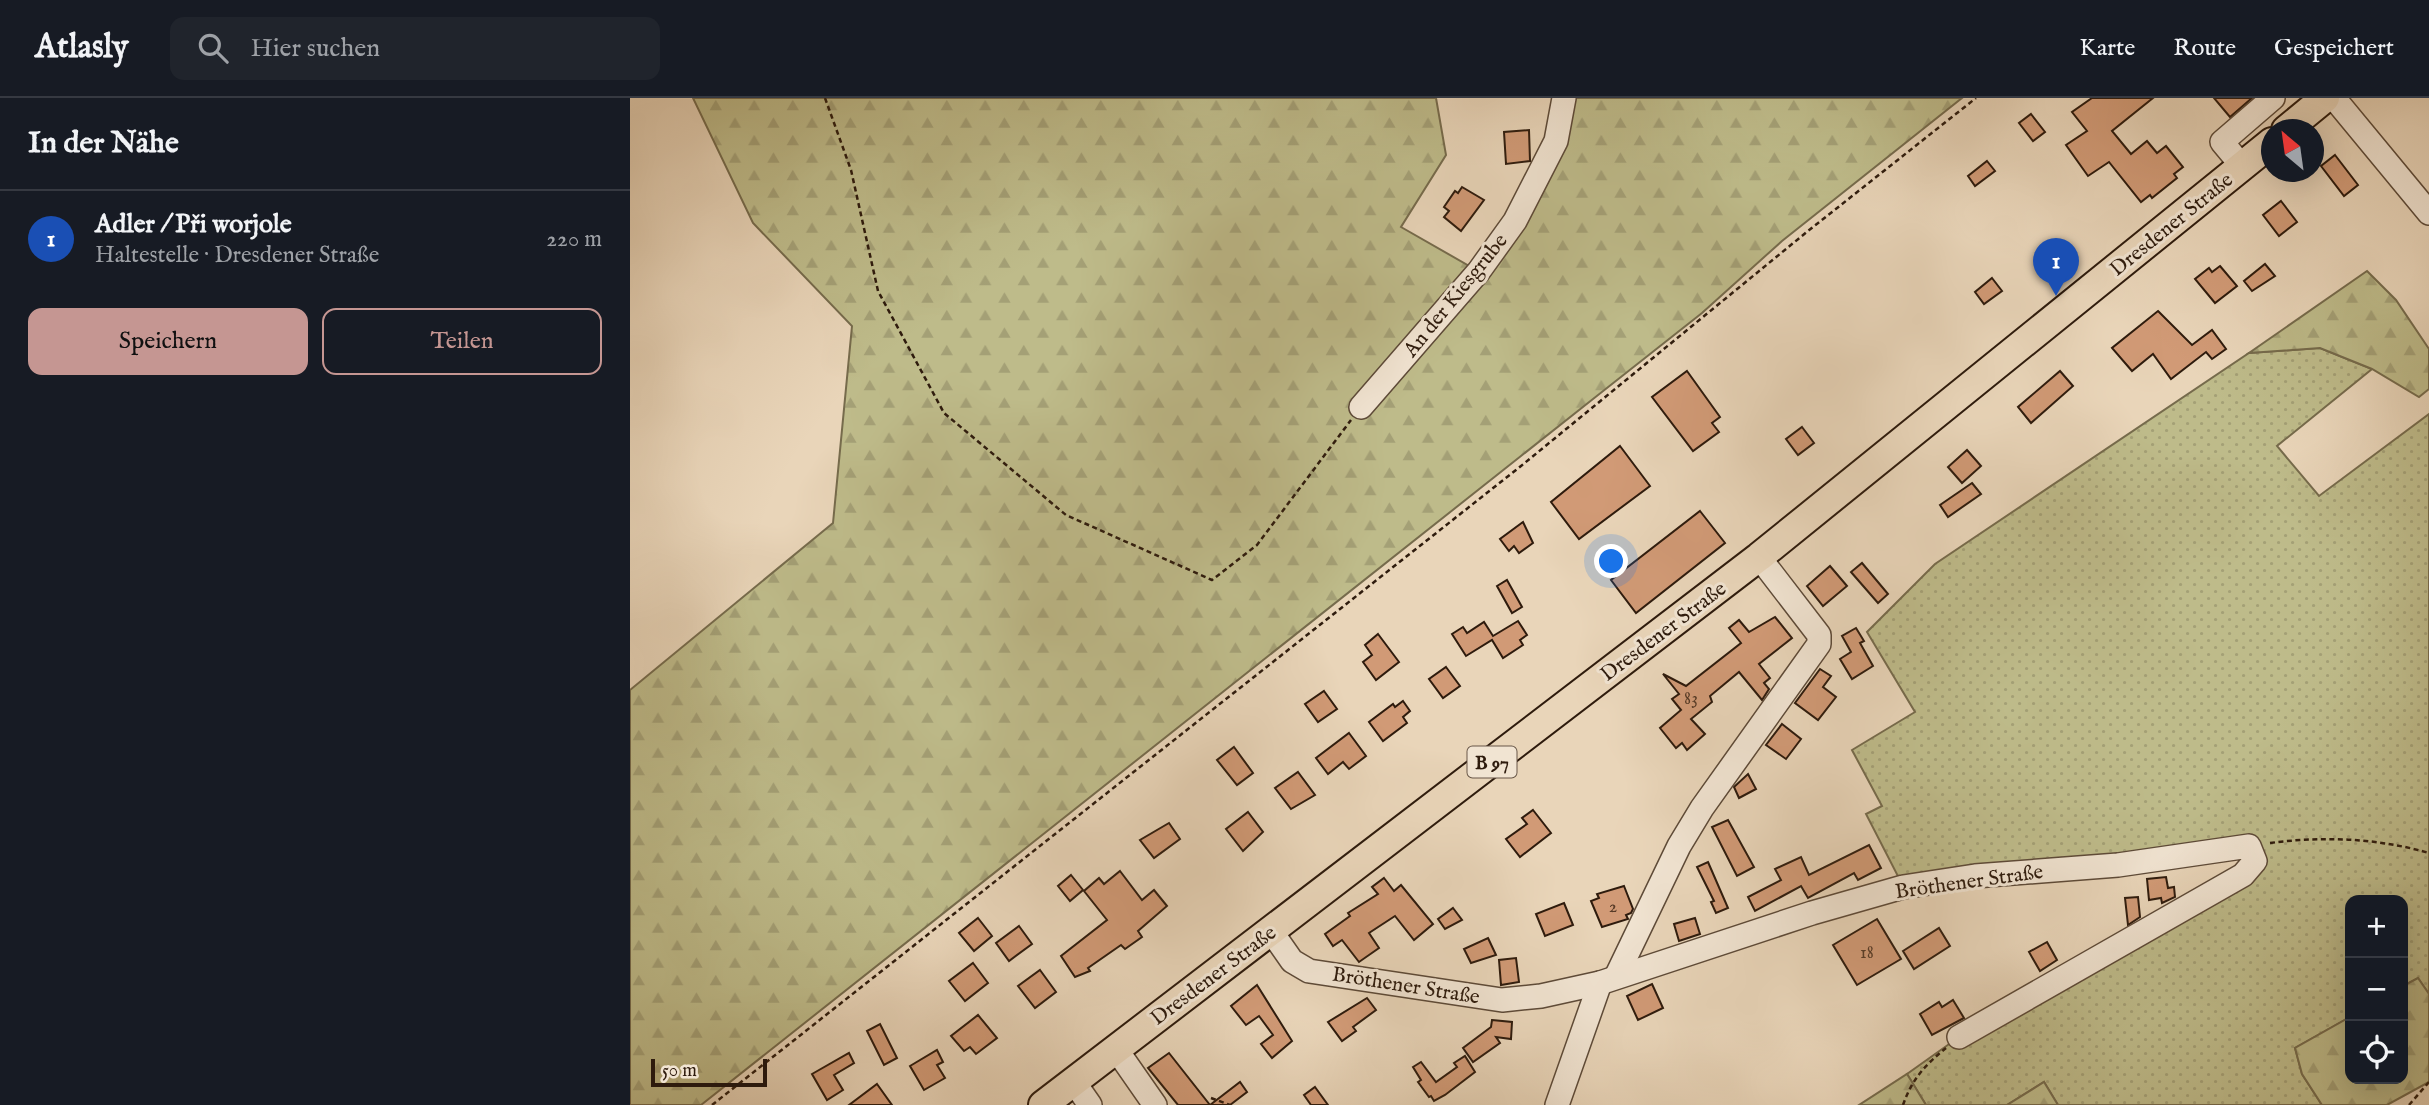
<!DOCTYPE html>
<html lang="de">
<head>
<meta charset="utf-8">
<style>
	body { margin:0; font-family:"IM FELL English",serif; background:#20242c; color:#f1f3f6 }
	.controls { position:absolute; right:21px; bottom:21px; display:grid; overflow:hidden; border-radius:14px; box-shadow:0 7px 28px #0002 }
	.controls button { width:63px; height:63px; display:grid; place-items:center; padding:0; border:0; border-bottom:2px solid #363941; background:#171b24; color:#f1f3f6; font:35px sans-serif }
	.compass { position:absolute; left:1631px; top:21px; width:63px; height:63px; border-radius:50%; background:#171b24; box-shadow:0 7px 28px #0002; rotate:331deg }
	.scale { position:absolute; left:21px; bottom:18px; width:116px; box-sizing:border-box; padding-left:7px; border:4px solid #2e1b0d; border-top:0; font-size:19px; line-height:24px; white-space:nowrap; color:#2e1b0d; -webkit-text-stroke:5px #f1e4d2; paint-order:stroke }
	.you { position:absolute; left:982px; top:464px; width:24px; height:24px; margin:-18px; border:5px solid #fff; border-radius:50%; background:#1a73e8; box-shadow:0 0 0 10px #1a73e833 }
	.badge { display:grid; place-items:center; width:46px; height:46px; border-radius:50%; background:#c59692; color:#fff; font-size:23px; font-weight:700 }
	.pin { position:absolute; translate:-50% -58px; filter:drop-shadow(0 2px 4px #0008) }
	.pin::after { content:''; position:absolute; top:37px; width:24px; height:21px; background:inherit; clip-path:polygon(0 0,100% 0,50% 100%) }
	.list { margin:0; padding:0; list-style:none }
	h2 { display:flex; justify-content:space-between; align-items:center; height:91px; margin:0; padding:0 28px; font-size:30px }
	h2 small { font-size:23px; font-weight:400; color:#9ea1a6 }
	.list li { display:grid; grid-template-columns:46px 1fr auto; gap:21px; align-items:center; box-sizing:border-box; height:98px; padding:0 28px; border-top:2px solid #363941 }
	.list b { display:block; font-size:26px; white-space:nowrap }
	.list p { margin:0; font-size:23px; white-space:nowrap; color:#9ea1a6 }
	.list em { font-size:23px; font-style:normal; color:#9ea1a6 }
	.actions { display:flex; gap:14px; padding:21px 28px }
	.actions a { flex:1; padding:16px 0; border:2px solid #c59692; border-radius:14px; text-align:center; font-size:24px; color:#c59692 }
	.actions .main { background:#c59692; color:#111 }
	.icon { flex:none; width:38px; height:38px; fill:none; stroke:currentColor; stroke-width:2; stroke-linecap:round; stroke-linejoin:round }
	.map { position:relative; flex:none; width:1799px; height:1007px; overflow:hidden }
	header { display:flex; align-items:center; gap:42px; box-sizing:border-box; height:98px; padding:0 35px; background:#171b24; border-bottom:2px solid #363941 }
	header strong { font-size:33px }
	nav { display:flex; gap:38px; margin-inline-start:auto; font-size:24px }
	.search { width:490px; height:63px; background:#20242c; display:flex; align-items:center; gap:18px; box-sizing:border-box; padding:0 24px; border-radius:14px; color:#9ea1a6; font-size:26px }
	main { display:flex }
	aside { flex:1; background:#171b24 }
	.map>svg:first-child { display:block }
	.grass { fill:url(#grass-dots); stroke:#766b4c; stroke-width:2 }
	.forest { fill:url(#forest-firs); stroke:#766b4c; stroke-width:2 }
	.building { fill:#d19a76; stroke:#2e1b0d; stroke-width:2 }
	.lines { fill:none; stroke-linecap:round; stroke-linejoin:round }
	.minor-casing { stroke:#5d4a38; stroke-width:26 }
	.major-casing { stroke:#2e1b0d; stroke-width:32 }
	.path { stroke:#2e1b0d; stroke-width:2.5; stroke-dasharray:5 3.5; stroke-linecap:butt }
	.minor { stroke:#f1e4d2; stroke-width:23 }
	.major { stroke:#e9d5b9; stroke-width:28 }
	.labels { text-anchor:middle; stroke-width:6; stroke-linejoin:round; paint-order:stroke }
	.number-label { font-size:18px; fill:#573b27 }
	.shield { fill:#f1e4d2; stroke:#685748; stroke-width:2 }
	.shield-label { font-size:19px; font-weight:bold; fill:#2e1b0d }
	.street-label { font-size:21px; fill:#2e1b0d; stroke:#f1e4d2 }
</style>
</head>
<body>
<header>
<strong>Atlasly</strong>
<div class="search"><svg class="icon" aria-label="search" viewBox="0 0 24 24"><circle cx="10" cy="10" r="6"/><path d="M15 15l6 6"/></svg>Hier suchen</div>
<nav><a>Karte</a><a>Route</a><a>Gespeichert</a></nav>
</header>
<main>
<aside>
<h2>In der Nähe<small></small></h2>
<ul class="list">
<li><span class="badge" style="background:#1a4fb4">1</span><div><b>Adler / Při worjole</b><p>Haltestelle · Dresdener Straße</p></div><em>220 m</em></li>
</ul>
<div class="actions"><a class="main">Speichern</a><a>Teilen</a></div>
</aside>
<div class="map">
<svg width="1799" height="1007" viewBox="0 0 1799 1007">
	<defs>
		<pattern id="grass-dots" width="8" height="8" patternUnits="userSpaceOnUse" patternTransform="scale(1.75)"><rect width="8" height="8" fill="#bebb8a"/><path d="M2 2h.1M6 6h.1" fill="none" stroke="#a4a076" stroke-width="1.8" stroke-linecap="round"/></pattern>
		<pattern id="forest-firs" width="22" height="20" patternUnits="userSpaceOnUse" patternTransform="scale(1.75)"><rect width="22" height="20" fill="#bebb8a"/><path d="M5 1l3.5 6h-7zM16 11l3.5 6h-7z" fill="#a4a076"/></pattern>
	</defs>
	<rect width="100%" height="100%" fill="#e9d5b9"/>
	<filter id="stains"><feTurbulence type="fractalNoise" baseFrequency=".00286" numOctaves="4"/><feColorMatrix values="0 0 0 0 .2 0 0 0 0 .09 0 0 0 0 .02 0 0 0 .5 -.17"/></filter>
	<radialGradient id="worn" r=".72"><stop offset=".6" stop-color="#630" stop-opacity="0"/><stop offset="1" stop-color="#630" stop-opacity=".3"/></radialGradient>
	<!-- grass -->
	<path class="grass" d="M1690 250 1742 271 1647 348 1689 398 1799 316V896L1788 880 1773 888V802H1720V919L1665 950 1672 976 1692 1007H1428L1414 984 1377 1007H1296L1277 976 1329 939 1613 777 1619 748 1273 788 1236 716 1252 708 1222 652 1285 614 1237 534 1305 466 1619 255Z"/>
	<!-- forest -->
	<g class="forest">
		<path d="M63 0H806L816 57 771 129 848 173 885 123 933 0H1332L1152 143 1072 215 963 301 71 1007H0V592L203 425 222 228 123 125Z"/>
		<path d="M1737 173 1766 202 1799 251V291L1789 299 1742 271 1690 250 1619 255Z"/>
		<path d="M1788 880 1799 896V984L1757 1007H1692L1672 976 1665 950 1720 919V981H1773V888Z"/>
		<path d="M1277 976 1296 1007H1229Z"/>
		<path d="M1414 984 1428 1007H1377Z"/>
	</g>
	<!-- building -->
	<g class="building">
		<path d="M1462 0H1523L1482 33 1501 56 1517 43 1527 55 1536 48 1553 69 1544 76 1547 80 1522 100 1520 97 1511 104 1479 64 1458 78 1436 47 1457 33 1442 14Z"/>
		<path d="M1584 0H1622L1600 19Z"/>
		<path d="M1401 16 1415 34 1403 43 1389 25Z"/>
		<path d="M899 32 900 63 876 66 874 34Z"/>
		<path d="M1705 57 1728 87 1714 98 1691 68Z"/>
		<path d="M1357 63 1365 73 1345 88 1338 78Z"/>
		<path d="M832 89 854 102 831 133 814 119 819 113 814 109 825 93 828 95Z"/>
		<path d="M1651 103 1667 124 1649 138 1633 117Z"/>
		<path d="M1635 166 1645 178 1622 193 1614 183Z"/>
		<path d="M1590 168 1607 188 1585 205 1565 181 1579 170 1582 174Z"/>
		<path d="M1362 180 1372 193 1354 206 1345 194Z"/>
		<path d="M1528 213 1562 247 1582 232 1596 251 1582 261 1576 254 1541 281 1523 256 1502 273 1482 250Z"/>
		<path d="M1057 273 1090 319 1082 325 1089 334 1063 353 1022 299Z"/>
		<path d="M1430 273 1443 288 1401 325 1388 309Z"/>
		<path d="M1172 329 1184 345 1168 357 1156 341Z"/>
		<path d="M990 348 1020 388 949 441 921 404Z"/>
		<path d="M1337 352 1351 368 1332 385 1318 369Z"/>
		<path d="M1342 385 1351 396 1318 419 1310 407Z"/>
		<path d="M1070 413 1095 445 1006 515 981 482Z"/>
		<path d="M893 424 903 445 889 455 884 448 879 453 870 441Z"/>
		<path d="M1232 465 1258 496 1248 505 1221 474Z"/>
		<path d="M1200 468 1217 488 1193 508 1177 488Z"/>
		<path d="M877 482 892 509 882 515 867 488Z"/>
		<path d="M1145 519 1162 540 1129 566 1140 580 1134 585 1139 591 1132 602 1109 574 1080 598 1082 604 1061 621 1075 636 1057 652 1052 645 1046 650 1030 630 1051 612 1042 601 1049 596 1033 576 1056 588 1111 545 1099 530 1109 522 1119 534Z"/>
		<path d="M888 523 897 537 890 542 893 547 873 560 862 542 836 558 822 536 833 529 837 535 854 524 863 538Z"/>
		<path d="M1226 530 1234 543 1230 545 1243 568 1222 581 1210 561 1221 554 1212 538Z"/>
		<path d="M748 536 769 564 746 582 733 564 742 557 735 547Z"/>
		<path d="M816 569 830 588 813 600 799 581Z"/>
		<path d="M1190 571 1201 578 1193 589 1206 599 1188 622 1165 605Z"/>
		<path d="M694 593 707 611 688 624 675 606Z"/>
		<path d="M773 603 780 613 773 619 777 625 753 643 739 624 763 606 765 609Z"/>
		<path d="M1152 626 1171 641 1156 661 1136 647Z"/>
		<path d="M719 635 736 658 719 671 713 664 698 676 686 660Z"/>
		<path d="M604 649 623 675 607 687 587 662Z"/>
		<path d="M668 674 685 697 661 711 645 690Z"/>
		<path d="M1118 676 1126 691 1109 700 1104 689Z"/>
		<path d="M903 712 921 735 890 759 876 741 897 726 892 720Z"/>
		<path d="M618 714 633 734 613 753 596 731Z"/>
		<path d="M1098 722 1124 769 1107 778 1082 729Z"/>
		<path d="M539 725 550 741 524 760 510 742Z"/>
		<path d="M1239 747 1251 770 1228 782 1224 775 1178 800 1171 788 1125 813 1118 799 1151 782 1145 771 1171 759 1179 777Z"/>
		<path d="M1078 764 1098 810 1086 815 1081 804 1084 803 1067 769Z"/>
		<path d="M490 773 512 802 524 792 537 808 508 833 512 839 495 851 491 847 458 870 460 873 445 879 431 858 477 822 454 793 469 780 474 786Z"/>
		<path d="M441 777 453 792 440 803 428 788Z"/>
		<path d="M1536 779 1538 790 1544 789 1545 799 1532 805 1531 800 1519 802 1517 781Z"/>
		<path d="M754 780 764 793 771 787 803 826 784 842 765 818 739 835 749 850 729 864 712 842 703 848 695 836 720 818 718 815 748 796 742 789Z"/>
		<path d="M994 788 1003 811 1001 815 996 817 998 821 972 829 961 803 969 800 967 796Z"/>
		<path d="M1508 799 1510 819 1498 827 1495 800Z"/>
		<path d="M934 805 943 827 915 838 906 816Z"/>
		<path d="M823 810 832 822 815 831 808 821Z"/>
		<path d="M348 820 362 838 344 853 329 835Z"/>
		<path d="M1065 820 1070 836 1049 843 1044 826Z"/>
		<path d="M1247 821 1271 861 1227 887 1203 847Z"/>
		<path d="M389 828 402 846 379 863 366 845Z"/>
		<path d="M1309 830 1320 848 1284 871 1273 853Z"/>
		<path d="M858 840 866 857 841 865 834 851Z"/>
		<path d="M1417 844 1427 862 1410 873 1399 854Z"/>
		<path d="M886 860 889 884 871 887 869 862Z"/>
		<path d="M343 865 358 885 335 903 319 883Z"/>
		<path d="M410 872 426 894 405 910 388 888Z"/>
		<path d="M1022 886 1033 910 1008 922 997 898Z"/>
		<path d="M627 887 662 943 642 960 631 946 643 937 629 918 616 927 601 908Z"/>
		<path d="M737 900 746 912 723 929 726 933 712 943 698 924Z"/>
		<path d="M1323 902 1334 920 1302 937 1290 916 1309 904 1312 909Z"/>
		<path d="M348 917 367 940 346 956 340 949 334 953 321 938Z"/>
		<path d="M862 922 882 924 881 941 866 939 870 945 843 964 833 950 861 929Z"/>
		<path d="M250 926 267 960 254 967 237 933Z"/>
		<path d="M307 952 313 964 307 967 315 980 294 992 280 968Z"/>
		<path d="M219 955 224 965 204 977 213 992 197 1002 182 976Z"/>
		<path d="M539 955 580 1007 610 984 617 994 600 1007H548L518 970Z"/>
		<path d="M835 958 845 974 815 997 804 1003 801 998 799 999 788 984 791 982 783 969 791 964 806 984 827 969 824 965Z"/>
		<path d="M247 986 262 1007H219Z"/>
		<path d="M685 989 698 1007H681L674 997Z"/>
	</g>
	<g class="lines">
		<defs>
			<g id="minor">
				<path d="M1704 0 1799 115"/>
				<path d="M1612 68 1592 44 1643 0"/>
				<path d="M731 309 849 173 885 123 926 43 934 0"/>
				<path d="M641 833 662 863 679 873 872 902 911 898 970 885 1182 815 1273 789 1345 778 1488 767 1619 748 1625 763 1613 777 1329 939"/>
				<path d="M986 879 1049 748 1072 710 1189 546V537L1129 459"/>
				<path d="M486 951 525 1007"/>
				<path d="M444 984 460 1007"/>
				<path d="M927 1007 970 885"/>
			</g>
			<g id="major">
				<path d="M1656 32 1695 0"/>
				<path d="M413 1007 1129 459 1642 44"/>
			</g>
		</defs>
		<!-- minor casing -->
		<use href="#minor" class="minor-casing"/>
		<!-- major casing -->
		<use href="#major" class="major-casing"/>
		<!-- path -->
		<g class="path">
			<path d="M195 0 221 72 248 193 314 315 436 417 582 482 627 447 721 322"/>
			<path d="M1640 745C1693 738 1747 740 1799 755"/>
			<path d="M581 1000 600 1007"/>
			<path d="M82 1007 891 368 1178 133 1346 0"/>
			<path d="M1273 1007C1282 981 1295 967 1316 950"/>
			<path d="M1779 1007 1799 984"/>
		</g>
		<!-- minor -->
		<use href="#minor" class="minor"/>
		<!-- major -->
		<use href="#major" class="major"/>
	</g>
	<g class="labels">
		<!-- number labels -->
		<g class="number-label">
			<text x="1061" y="606">83</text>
			<text x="983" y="814">2</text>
			<text x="1237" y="860">18</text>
		</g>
		<!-- shield labels -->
		<rect class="shield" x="837.5" y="648.5" width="49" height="31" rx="5"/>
		<g class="shield-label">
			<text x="862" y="671">B 97</text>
		</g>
		<!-- street labels -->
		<g class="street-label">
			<text transform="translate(1541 126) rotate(-39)" y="7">Dresdener Straße</text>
			<text transform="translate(825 197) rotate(-51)" y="7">An der Kiesgrube</text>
			<text transform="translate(1033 533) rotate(-37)" y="7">Dresdener Straße</text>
			<text transform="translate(1339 783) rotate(-8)" y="7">Bröthener Straße</text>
			<text transform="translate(583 877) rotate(-37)" y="7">Dresdener Straße</text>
			<text transform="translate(776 887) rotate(9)" y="7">Bröthener Straße</text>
		</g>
	</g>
	<rect width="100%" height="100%" filter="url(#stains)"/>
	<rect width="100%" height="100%" fill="url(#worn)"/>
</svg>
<div class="controls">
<button>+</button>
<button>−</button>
<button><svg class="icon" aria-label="locate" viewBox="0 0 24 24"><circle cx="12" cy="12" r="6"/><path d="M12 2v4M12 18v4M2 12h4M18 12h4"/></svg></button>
</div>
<svg class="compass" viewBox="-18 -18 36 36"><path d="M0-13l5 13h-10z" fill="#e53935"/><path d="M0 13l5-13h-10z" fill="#9ea1a6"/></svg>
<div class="scale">50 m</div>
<div class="you"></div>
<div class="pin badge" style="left:1426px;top:198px;background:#1a4fb4">1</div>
</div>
</main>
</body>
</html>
